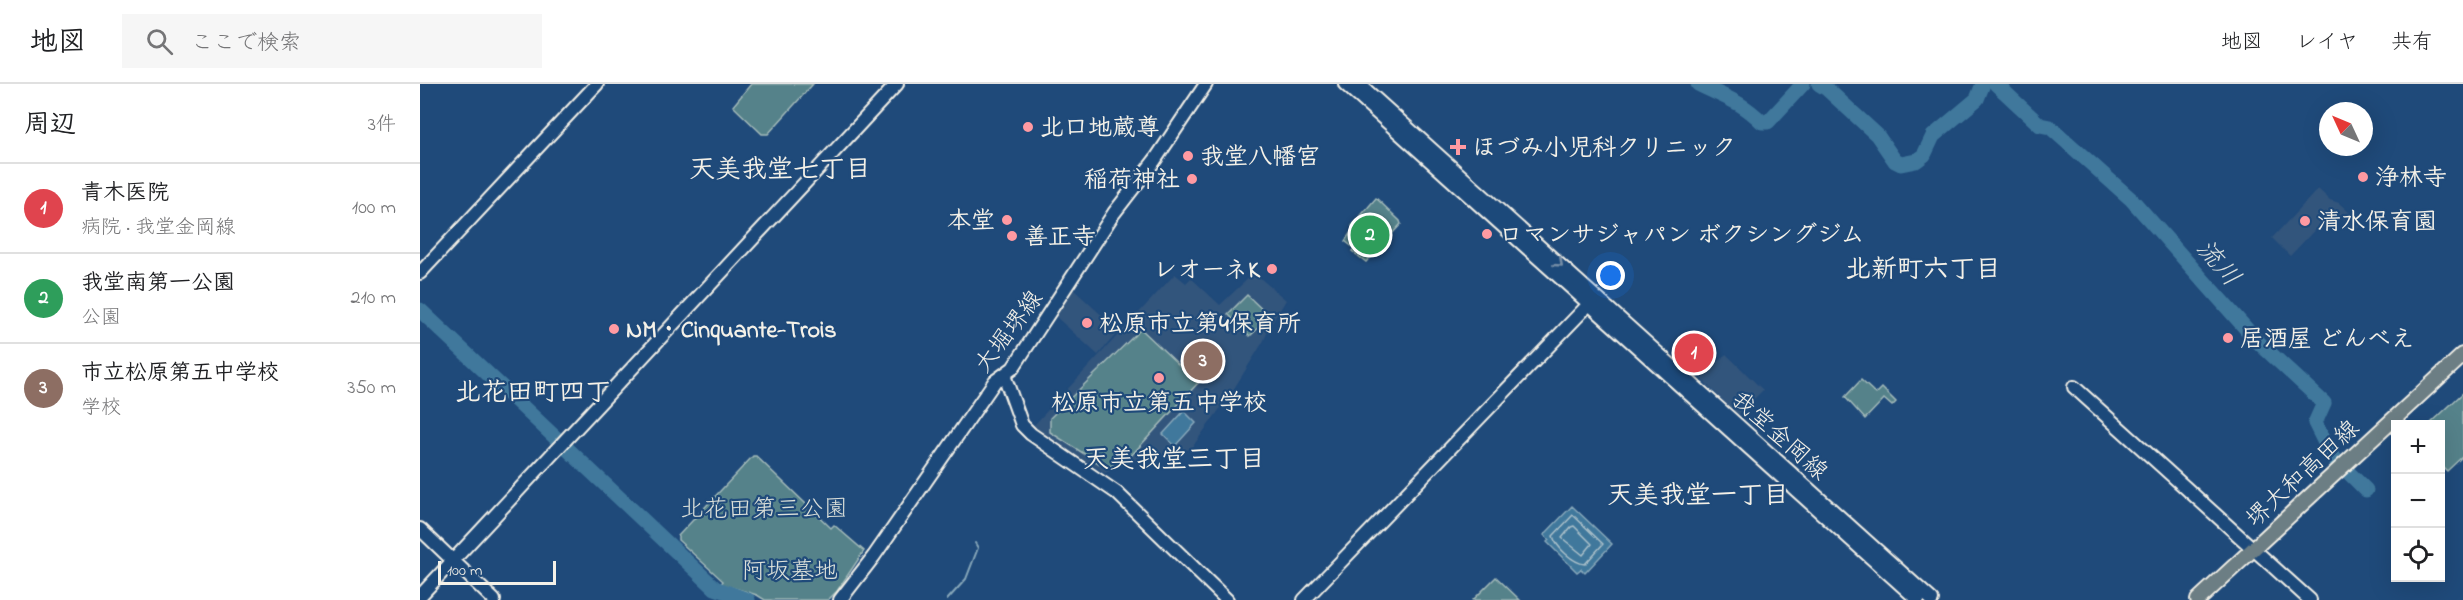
<!DOCTYPE html>
<html lang="ja">
<head>
<meta charset="utf-8">
<style>
	body { margin:0; font-family:"Indie Flower","Klee One",sans-serif; background:#f6f6f6; color:#202124 }
	.controls { position:absolute; right:18px; bottom:18px; display:grid; overflow:hidden; border-radius:0px; box-shadow:0 6px 24px #0002 }
	.controls button { width:54px; height:54px; display:grid; place-items:center; padding:0; border:0; border-bottom:2px solid #e0e0e0; background:#fff; color:#202124; font:30px sans-serif }
	.compass { position:absolute; left:1899px; top:18px; width:54px; height:54px; border-radius:50%; background:#fff; box-shadow:0 6px 24px #0002; rotate:314deg }
	.scale { position:absolute; left:18px; bottom:15px; width:118px; box-sizing:border-box; padding-left:6px; border:3px solid #f4f1e8; border-top:0; font-size:16px; line-height:21px; white-space:nowrap; color:#f4f1e8; -webkit-text-stroke:4px #1f4a7a; paint-order:stroke }
	.you { position:absolute; left:1191px; top:192px; width:21px; height:21px; margin:-15px; border:4px solid #fff; border-radius:50%; background:#1a73e8; box-shadow:0 0 0 9px #1a73e833 }
	.badge { display:grid; place-items:center; width:39px; height:39px; border-radius:50%; background:#db2777; color:#fff; font-size:20px; font-weight:700 }
	.pin { position:absolute; translate:-50% -50%; border:3px solid #fff; box-shadow:0 2px 6px #0006 }
	.list { margin:0; padding:0; list-style:none }
	h2 { display:flex; justify-content:space-between; align-items:center; height:78px; margin:0; padding:0 24px; font-size:26px }
	h2 small { font-size:20px; font-weight:400; color:#757577 }
	.list li { display:grid; grid-template-columns:39px 1fr auto; gap:18px; align-items:center; box-sizing:border-box; height:90px; padding:0 24px; border-top:2px solid #e0e0e0 }
	.list b { display:block; font-size:22px; white-space:nowrap }
	.list p { margin:0; font-size:20px; white-space:nowrap; color:#757577 }
	.list em { font-size:20px; font-style:normal; color:#757577 }
	.icon { flex:none; width:33px; height:33px; fill:none; stroke:currentColor; stroke-width:2; stroke-linecap:round; stroke-linejoin:round }
	.map { position:relative; flex:none; width:2043px; height:516px; overflow:hidden }
	header { display:flex; align-items:center; gap:36px; box-sizing:border-box; height:84px; padding:0 30px; background:#fff; border-bottom:2px solid #e0e0e0 }
	header strong { font-size:28px }
	nav { display:flex; gap:33px; margin-inline-start:auto; font-size:21px }
	.search { width:420px; height:54px; background:#f6f6f6; display:flex; align-items:center; gap:15px; box-sizing:border-box; padding:0 21px; border-radius:0px; color:#757577; font-size:22px }
	main { display:flex }
	aside { flex:1; background:#fff }
	.map>svg:first-child { display:block }
	.built { fill:#32547c }
	.green { fill:#54828a; stroke:#a4bab9; stroke-width:1.5 }
	.water { fill:#40789c; stroke:#88a8ba; stroke-width:1.5 }
	.lines { fill:none; stroke-linecap:round; stroke-linejoin:round }
	.shore { stroke:#acc1ca; stroke-width:1.5 }
	.stream { stroke:#88a8ba; stroke-width:2 }
	.river { stroke:#40789c; stroke-width:15 }
	.secondary-casing { stroke:#f4f1e8; stroke-width:16 }
	.primary-casing { stroke:#f4f1e8; stroke-width:18 }
	.secondary { stroke:#1f4a7a; stroke-width:12 }
	.primary { stroke:#6c7e84; stroke-width:14 }
	.oneway { stroke:#748da6 }
	.poi-dot { fill:#ff9aa2; stroke:#1f4a7a; stroke-width:2 }
	.labels { text-anchor:middle; stroke-width:4.5; stroke-linejoin:round; paint-order:stroke }
	.poi-label { font-size:24px; font-weight:bold; fill:#f4f1e8; stroke:#1f4a7a; text-anchor:start }
	.street-label { font-size:24px; fill:#f4f1e8; stroke:#1f4a7a }
	.park-label { font-size:24px; fill:#dce0da; stroke:#1f4a7a }
	.neighbourhood-label { font-size:26px; font-weight:bold; fill:#f4f1e8; stroke:#1f4a7a }
	.water-label { font-size:26px; font-style:italic; fill:#d9dfdd; stroke:#1f4a7a }
</style>
</head>
<body>
<header>
<strong>地図</strong>
<div class="search"><svg class="icon" aria-label="search" viewBox="0 0 24 24"><circle cx="10" cy="10" r="6"/><path d="M15 15l6 6"/></svg>ここで検索</div>
<nav><a>地図</a><a>レイヤ</a><a>共有</a></nav>
</header>
<main>
<aside>
<h2>周辺<small>3件</small></h2>
<ul class="list">
<li><span class="badge" style="background:#e0444e">1</span><div><b>青木医院</b><p>病院 · 我堂金岡線</p></div><em>100 m</em></li>
<li><span class="badge" style="background:#2e9e5b">2</span><div><b>我堂南第一公園</b><p>公園</p></div><em>210 m</em></li>
<li><span class="badge" style="background:#8d6e63">3</span><div><b>市立松原第五中学校</b><p>学校</p></div><em>350 m</em></li>
</ul>
</aside>
<div class="map">
<svg width="2043" height="516" viewBox="0 0 2043 516">
	<rect width="100%" height="100%" fill="#1f4a7a"/>
	<filter id="ink" filterUnits="userSpaceOnUse"><feTurbulence type="fractalNoise" baseFrequency=".0167" numOctaves="2"/><feDisplacementMap in="SourceGraphic" scale="12" xChannelSelector="R" yChannelSelector="G"/><feConvolveMatrix kernelMatrix="1 2 1 2 8 2 1 2 1" color-interpolation-filters="sRGB"/></filter>
	<g filter="url(#ink)">
		<!-- built -->
		<g class="built">
			<path d="M1898 105 1910 116 1919 119 1942 140 1936 146 1922 133 1914 142 1906 134 1870 172 1852 154Z"/>
			<path d="M834 189 866 216 852 239 843 258 810 311 773 362 765 367 709 379 685 389 619 348 614 341 755 190 766 199 771 194 800 221Z"/>
			<path d="M653 205 699 247 678 271 634 231Z"/>
			<path d="M1306 270 1343 306 1318 331 1281 295Z"/>
		</g>
		<!-- green -->
		<g class="green">
			<path d="M331 0H393L348 50H342L313 22Z"/>
			<path d="M956 114 980 137 981 140 946 178 932 167 934 164 925 157 933 145 932 142Z"/>
			<path d="M827 211 850 233 830 252 808 230Z"/>
			<path d="M721 245 778 299 708 375 686 384 630 348V334Z"/>
			<path d="M1441 296 1456 310 1462 304 1476 318 1472 322 1464 315 1445 335 1425 313Z"/>
			<path d="M2043 309V372L2027 387 2021 381 2020 340H2010Z"/>
			<path d="M333 372H336L411 444 414 441 444 467 417 507 408 516H345L337 511 301 500 303 497 258 456V452Z"/>
			<path d="M1076 493 1100 516H1053Z"/>
		</g>
		<!-- water -->
		<g class="water">
			<path d="M764 327 776 339 755 362 743 350Z"/>
			<path d="M1152 422 1192 460 1165 489 1161 485 1157 488 1127 458 1129 456 1124 451Z"/>
		</g>
		<g class="lines">
			<!-- shore -->
			<g class="shore">
				<path d="M1153 431 1183 460 1165 480C1153 479 1136 463 1133 452Z"/>
				<path d="M1154 442 1172 460 1163 471 1142 454 1151 443Z"/>
			</g>
			<!-- stream -->
			<path class="stream" d="M527 516 546 495 558 464 555 459"/>
			<!-- river -->
			<g class="river">
				<path d="M1278 0C1304 13 1321 17 1342 38H1348L1383 0"/>
				<path d="M1399 0 1407 5 1457 51 1475 77 1481 80 1496 77 1504 71 1513 52 1557 15 1563 0"/>
				<path d="M1576 0 1620 41 1630 43 1712 116 1837 257 1904 319 1895 339 1911 371 1946 406"/>
				<path d="M0 226 295 504 328 516"/>
			</g>
			<defs>
				<g id="secondary">
					<path d="M925 0 1498 516"/>
					<path d="M939 0 1512 516"/>
					<path d="M0 189 177 0"/>
					<path d="M584 291 602 341 611 350 697 409 807 516"/>
					<path d="M1654 303 1890 516"/>
					<path d="M0 445 74 516"/>
					<path d="M0 512 477 0"/>
					<path d="M420 516 454 472 575 297 593 284 694 129 735 76 786 0"/>
					<path d="M884 516 1174 215"/>
				</g>
				<path id="primary" d="M1778 516 2043 271"/>
			</defs>
			<!-- secondary casing -->
			<use href="#secondary" class="secondary-casing"/>
			<!-- primary casing -->
			<use href="#primary" class="primary-casing"/>
			<!-- secondary -->
			<use href="#secondary" class="secondary"/>
			<!-- primary -->
			<use href="#primary" class="primary"/>
		</g>
		<!-- one-way arrows -->
		<defs><path id="oneway-chevron" d="M-2-3.5L2.5 0L-2 3.5" fill="none" stroke-width="1.6" stroke-linecap="round" stroke-linejoin="round" transform="scale(1.5)"/></defs>
		<use class="oneway" href="#oneway-chevron" transform="translate(1139 179) rotate(41)"/>
	</g>
	<!-- markers -->
	<g class="poi-dot">
		<circle cx="608" cy="43" r="6"/>
		<path d="M1035 54h6v6h6v6h-6v6h-6v-6h-6v-6h6z"/>
		<circle cx="768" cy="72" r="6"/>
		<circle cx="1943" cy="93" r="6"/>
		<circle cx="772" cy="95" r="6"/>
		<circle cx="587" cy="136" r="6"/>
		<circle cx="1885" cy="137" r="6"/>
		<circle cx="1067" cy="150" r="6"/>
		<circle cx="592" cy="152" r="6"/>
		<circle cx="852" cy="185" r="6"/>
		<circle cx="667" cy="239" r="6"/>
		<circle cx="194" cy="245" r="6"/>
		<circle cx="1808" cy="254" r="6"/>
		<circle cx="739" cy="294" r="6"/>
	</g>
	<g class="labels">
		<!-- poi labels -->
		<g class="poi-label">
			<text x="620" y="51">北口地蔵尊</text>
			<text x="1052" y="71">ほづみ小児科クリニック</text>
			<text x="780" y="80">我堂八幡宮</text>
			<text x="1955" y="101">浄林寺</text>
			<text x="760" y="103" text-anchor="end">稲荷神社</text>
			<text x="575" y="144" text-anchor="end">本堂</text>
			<text x="1897" y="145">清水保育園</text>
			<text x="1079" y="158">ロマンサジャパン ボクシングジム</text>
			<text x="604" y="160">善正寺</text>
			<text x="840" y="193" text-anchor="end">レオーネK</text>
			<text x="679" y="247">松原市立第4保育所</text>
			<text x="206" y="253">NM・Cinquante-Trois</text>
			<text x="1820" y="262">居酒屋 どんべえ</text>
			<text x="739" y="326" text-anchor="middle">松原市立第五中学校</text>
		</g>
		<!-- street labels -->
		<g class="street-label">
			<text transform="translate(588 247) rotate(-53)" y="8">大堀堺線</text>
			<text transform="translate(1360 351) rotate(42)" y="8">我堂金岡線</text>
			<text transform="translate(1882 389) rotate(-43)" y="8">堺大和高田線</text>
		</g>
		<!-- park labels -->
		<g class="park-label">
			<text x="344" y="432">北花田第三公園</text>
			<text x="370" y="494">阿坂墓地</text>
		</g>
		<!-- neighbourhood labels -->
		<g class="neighbourhood-label">
			<text x="360" y="93">天美我堂七丁目</text>
			<text x="1503" y="193">北新町六丁目</text>
			<text x="113" y="316">北花田町四丁</text>
			<text x="754" y="383">天美我堂三丁目</text>
			<text x="1278" y="419">天美我堂一丁目</text>
		</g>
		<!-- water labels -->
		<g class="water-label">
			<text transform="translate(1799 178) rotate(49)" y="9">流川</text>
		</g>
	</g>
</svg>
<div class="controls">
<button>+</button>
<button>−</button>
<button><svg class="icon" aria-label="locate" viewBox="0 0 24 24"><circle cx="12" cy="12" r="6"/><path d="M12 2v4M12 18v4M2 12h4M18 12h4"/></svg></button>
</div>
<svg class="compass" viewBox="-18 -18 36 36"><path d="M0-13l5 13h-10z" fill="#e53935"/><path d="M0 13l5-13h-10z" fill="#757577"/></svg>
<div class="scale">100 m</div>
<div class="you"></div>
<div class="pin badge" style="left:1274px;top:269px;background:#e0444e">1</div>
<div class="pin badge" style="left:950px;top:151px;background:#2e9e5b">2</div>
<div class="pin badge" style="left:783px;top:277px;background:#8d6e63">3</div>
</div>
</main>
</body>
</html>
